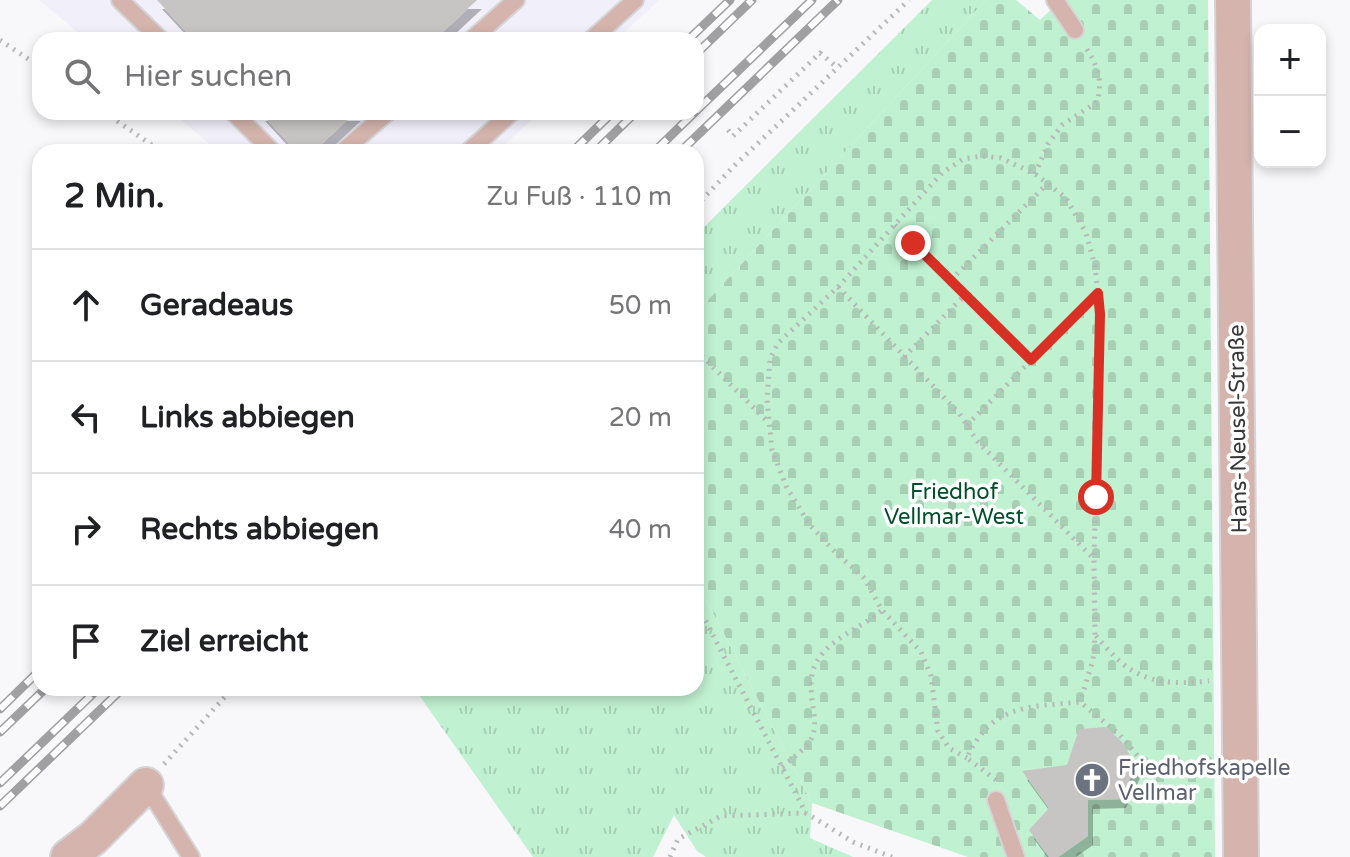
<!DOCTYPE html>
<html lang="de">
<head>
<meta charset="utf-8">
<style>
	body { margin:0; font-family:"Varela Round",sans-serif; background:#f2f2f2; color:#202124 }
	.controls { position:absolute; right:24px; top:24px; display:grid; overflow:hidden; border-radius:16px; box-shadow:0 4px 12px #0003 }
	.controls button { width:72px; height:72px; display:grid; place-items:center; padding:0; border:0; border-bottom:2px solid #e0e0e0; background:#fff; color:#202124; font:40px sans-serif }
	.stop { position:absolute; width:24px; height:24px; margin:-18px; border:6px solid #d93025; border-radius:50%; background:#fff }
	.stop.end { background:#d93025; border-color:#fff; box-shadow:0 2px 8px #0008 }
	.list { margin:0; padding:0; list-style:none }
	h2 { display:flex; justify-content:space-between; align-items:center; height:104px; margin:0; padding:0 32px; font-size:34px }
	h2 small { font-size:26px; font-weight:400; color:#757577 }
	.list li { display:grid; grid-template-columns:52px 1fr auto; gap:24px; align-items:center; box-sizing:border-box; height:112px; padding:0 32px; border-top:2px solid #e0e0e0 }
	.list b { display:block; font-size:30px; white-space:nowrap }
	.list em { font-size:26px; font-style:normal; color:#757577 }
	.icon { flex:none; width:44px; height:44px; fill:none; stroke:currentColor; stroke-width:2; stroke-linecap:round; stroke-linejoin:round }
	.map { position:relative; flex:none; width:1350px; height:857px; overflow:hidden }
	.search { position:absolute; background:#fff; box-shadow:0 4px 12px #0003; left:32px; top:32px; width:672px; height:88px; display:flex; align-items:center; gap:20px; box-sizing:border-box; padding:0 28px; border-radius:24px; color:#757577; font-size:30px }
	.panel { position:absolute; background:#fff; box-shadow:0 4px 12px #0003; left:32px; top:144px; width:672px; height:552px; border-radius:24px }
	.map>svg:first-child { display:block }
	.built { fill:#f0effa }
	.grass { fill:url(#grass-tufts) }
	.cemetery { fill:url(#cemetery-stones) }
	.building { fill:#c7c5c3; filter:url(#shadow) }
	.lines { fill:none; stroke-linecap:round; stroke-linejoin:round }
	.lane-casing { stroke:#d5d5d8; stroke-width:20 }
	.street-casing { stroke:#d5d5d8; stroke-width:38 }
	.path { stroke:#b8b8ba; stroke-width:5; stroke-dasharray:2 6; stroke-linecap:butt }
	.lane { stroke:#d4b4ad; stroke-width:16 }
	.street { stroke:#d4b4ad; stroke-width:34 }
	.rail-casing { stroke:#a0a0a2; stroke-width:9 }
	.rail { stroke:#fff; stroke-width:6; stroke-dasharray:18; stroke-linecap:butt }
	.route { stroke:#d93025; stroke-width:10 }
	.labels { text-anchor:middle; stroke-width:7; stroke-linejoin:round; paint-order:stroke }
	.street-label { font-size:22px; fill:#383839; stroke:#fff }
	.park-label { font-size:22px; fill:#004f2b; stroke:#fff }
	.worship-label { font-size:22px; fill:#5b616d; stroke:#fff; text-anchor:start }
</style>
</head>
<body>
<div class="map">
<svg width="1350" height="857" viewBox="0 0 1350 857">
	<defs>
		<pattern id="grass-tufts" width="24" height="20" patternUnits="userSpaceOnUse" patternTransform="scale(2)"><rect width="24" height="20" fill="#c0f1d0"/><path d="M3 7l-1-3M5 7V3M7 7l1-3M15 17l-1-3M17 17v-4M19 17l1-3" fill="none" stroke="#a6cfb3"/></pattern>
		<pattern id="cemetery-stones" width="16" height="16" patternUnits="userSpaceOnUse" patternTransform="scale(2)"><rect width="16" height="16" fill="#c0f1d0"/><path d="M2 7V4a2 2 0 0 1 4 0v3zM10 15v-3a2 2 0 0 1 4 0v3z" fill="#a6cfb3"/></pattern>
		<filter id="shadow"><feDropShadow dx="5" dy="9" stdDeviation="0" flood-color="#0004"/></filter>
	</defs>
	<rect width="100%" height="100%" fill="#f8f8fb"/>
	<!-- built -->
	<g class="built">
		<path d="M39 0H659L616 40H87Z"/>
		<path d="M172 112H540L497 152H219Z"/>
	</g>
	<!-- grass -->
	<g class="grass">
		<path d="M932 0H986L696 313V235Z"/>
		<path d="M696 580 812 803 810 838 853 857H706L697 851 674 815 653 857H533L414 688H696Z"/>
	</g>
	<!-- cemetery -->
	<path class="cemetery" d="M986 0H1016L1040 20 1061 0H1208L1215 857H968L812 803 696 580V313Z"/>
	<!-- building -->
	<g class="building">
		<path d="M157 0H477L434 40H194Z"/>
		<path d="M260 112H356L313 152H297Z"/>
		<path d="M1106 727 1123 743 1136 767 1121 799 1088 800V836L1058 857H1049L1029 830 1049 808 1022 771 1067 765 1079 729Z"/>
	</g>
	<g class="lines">
		<defs>
			<g id="lane">
				<path d="M120 0 161 40"/>
				<path d="M1055 0 1075 30"/>
				<path d="M471 40 516 0"/>
				<path d="M591 40 635 0"/>
				<path d="M233 112 273 152"/>
				<path d="M342 152 388 112"/>
				<path d="M468 152 512 112"/>
				<path d="M146 785 191 857"/>
				<path d="M996 800 1016 857"/>
			</g>
			<g id="street">
				<path d="M1233 0 1241 857"/>
				<path d="M68 857 93 838 146 785"/>
			</g>
		</defs>
		<!-- lane casing -->
		<use href="#lane" class="lane-casing"/>
		<!-- street casing -->
		<use href="#street" class="street-casing"/>
		<!-- path -->
		<g class="path">
			<path d="M0 40 40 67"/>
			<path d="M104 112 162 152"/>
			<path d="M728 130 733 136 820 53 838 68"/>
			<path d="M1035 174 1048 144 1062 125 1097 102C1103 81 1098 66 1086 48"/>
			<path d="M696 206 736 164 909 0"/>
			<path d="M895 225 1031 360"/>
			<path d="M951 280 1047 184"/>
			<path d="M838 287 959 413 977 441 1093 558"/>
			<path d="M696 350 768 422"/>
			<path d="M904 357 965 295"/>
			<path d="M967 425 1098 293"/>
			<path d="M696 608 706 622 806 813 853 842 892 857"/>
			<path d="M1096 636C1104 645 1113 656 1123 664 1149 685 1178 684 1209 681"/>
			<path d="M967 758 949 748 938 731 931 676 921 652 882 610 864 578 835 552 809 524 786 486 772 450 767 400 770 359 778 343 838 287 942 173 963 159 981 156 1001 158 1035 174 1066 198 1086 233 1095 266 1100 314 1094 558 1095 635 1093 660 1080 702"/>
			<path d="M164 764 233 688"/>
			<path d="M782 767C812 742 819 741 812 700 811 690 810 680 813 670 824 639 860 630 882 610"/>
			<path d="M996 780 967 758C991 704 1029 707 1080 702L1119 734 1142 761"/>
			<path d="M670 857 678 839 721 816 806 813"/>
		</g>
		<!-- lane -->
		<use href="#lane" class="lane"/>
		<!-- street -->
		<use href="#street" class="street"/>
		<defs>
			<g id="rail">
				<path d="M688 40 730 0"/>
				<path d="M696 54 752 0"/>
				<path d="M696 111 812 0"/>
				<path d="M572 152 613 112"/>
				<path d="M595 152 636 112"/>
				<path d="M654 152 695 112"/>
				<path d="M680 152 838 0"/>
				<path d="M0 709 40 670"/>
				<path d="M0 732 46 688"/>
				<path d="M0 783 99 688"/>
				<path d="M0 806 123 688"/>
			</g>
		</defs>
		<!-- rail casing -->
		<use href="#rail" class="rail-casing"/>
		<!-- rail -->
		<use href="#rail" class="rail"/>
	</g>
	<g class="lines">
		<!-- route -->
		<path class="route" d="M913 243 1031 360 1098 293 1100 314 1096 497"/>
	</g>
	<!-- icons -->
	<defs>
		<symbol id="church-disc" viewBox="-11 -11 22 22"><circle r="9.5" fill="#6b7280" stroke="#fff"/><path d="M-1.2-6h2.4v3.5h3.3v2.4h-3.3V6h-2.4V-.1h-3.3v-2.4h3.3Z" fill="#fff"/></symbol>
	</defs>
	<g fill-rule="evenodd">
		<use href="#church-disc" x="1072" y="760" width="40" height="40"/>
	</g>
	<g class="labels">
		<!-- street labels -->
		<g class="street-label">
			<text transform="translate(1237 429) rotate(-91)" y="8">Hans-Neusel-Straße</text>
		</g>
		<!-- park labels -->
		<g class="park-label">
			<text x="954" y="499">Friedhof<tspan x="954" dy="25">Vellmar-West</tspan></text>
		</g>
		<!-- worship labels -->
		<g class="worship-label">
			<text x="1118" y="775">Friedhofskapelle<tspan x="1118" dy="25">Vellmar</tspan></text>
		</g>
	</g>
</svg>
<div class="controls">
<button>+</button>
<button>−</button>
</div>
<div class="stop" style="left:1096px;top:497px"></div>
<div class="stop end" style="left:913px;top:243px"></div>
<div class="search"><svg class="icon" aria-label="search" viewBox="0 0 24 24"><circle cx="10" cy="10" r="6"/><path d="M15 15l6 6"/></svg>Hier suchen</div>
<section class="panel">
<h2>2 Min.<small>Zu Fuß · 110 m</small></h2>
<ul class="list">
<li><svg class="icon" aria-label="ahead" viewBox="0 0 24 24"><path d="M12 20V5M6 11l6-6 6 6"/></svg><div><b>Geradeaus</b></div><em>50 m</em></li>
<li><svg class="icon" aria-label="left" viewBox="0 0 24 24"><path d="M17 20v-9H6M10 6l-5 5 5 5"/></svg><div><b>Links abbiegen</b></div><em>20 m</em></li>
<li><svg class="icon" aria-label="right" viewBox="0 0 24 24"><path d="M7 20v-9h11M14 6l5 5-5 5"/></svg><div><b>Rechts abbiegen</b></div><em>40 m</em></li>
<li><svg class="icon" aria-label="arrive" viewBox="0 0 24 24"><path d="M6 21V4h12l-3 4 3 4H6"/></svg><div><b>Ziel erreicht</b></div></li>
</ul>
</section>
</div>
</body>
</html>
